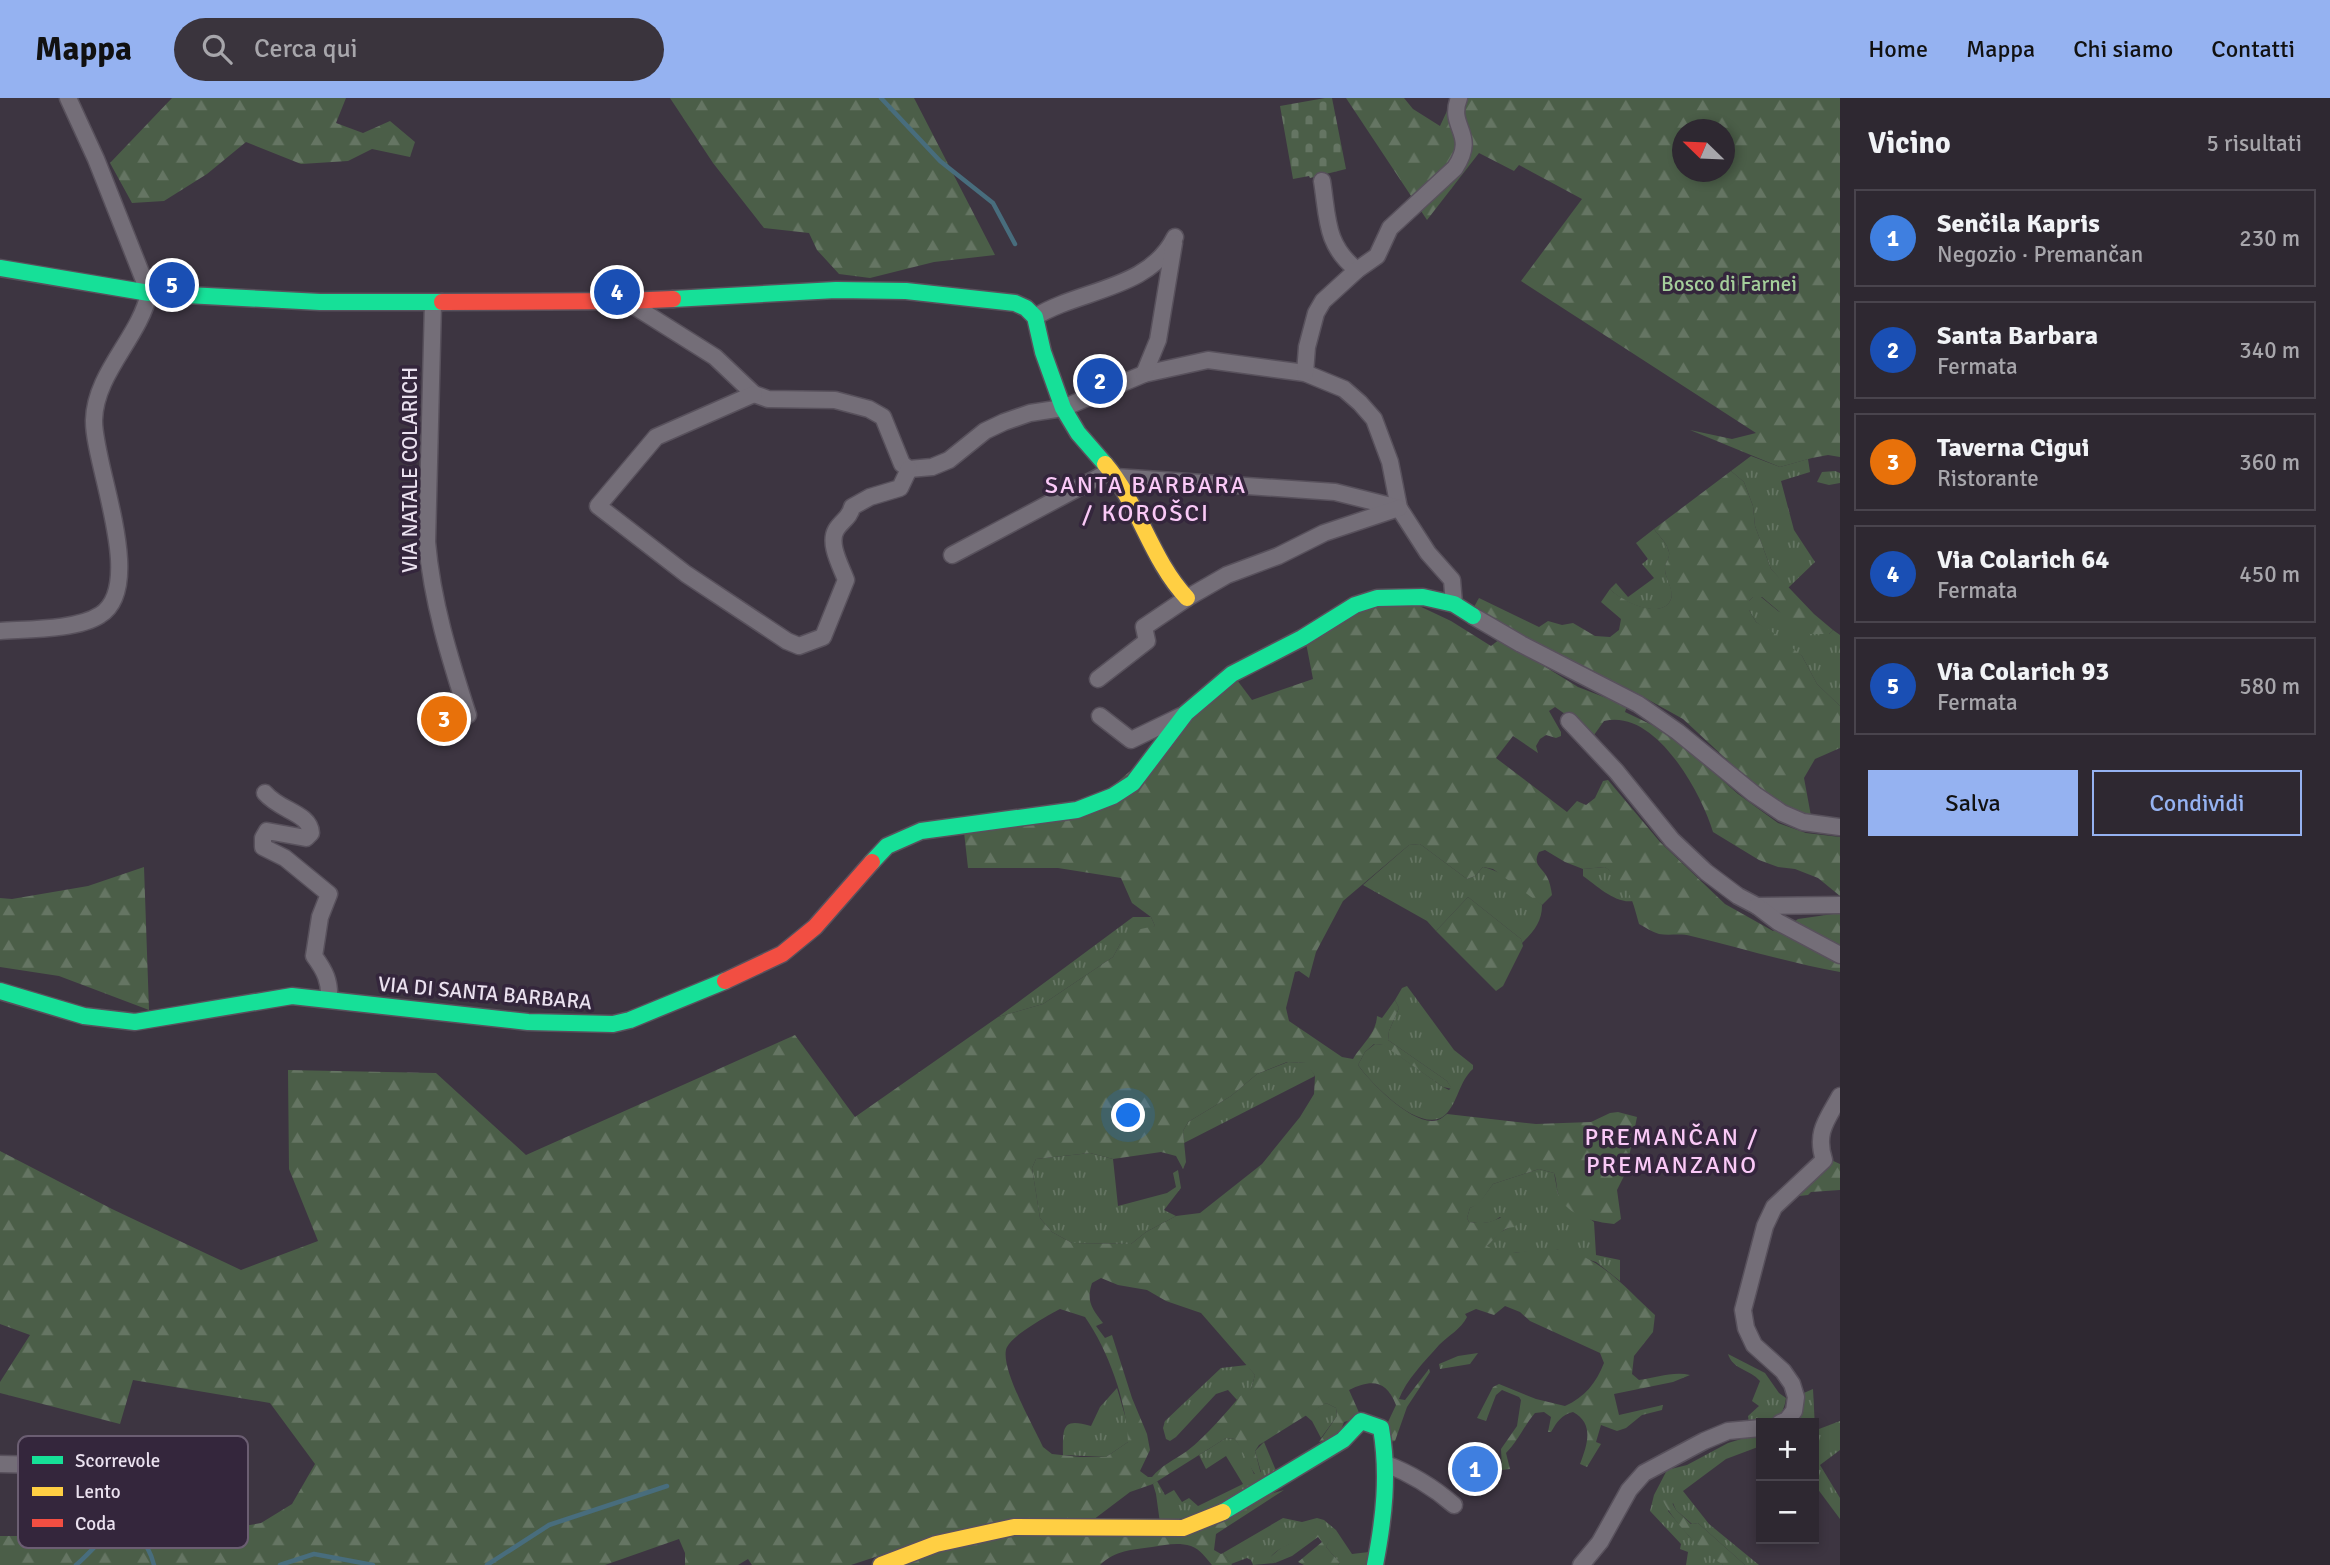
<!DOCTYPE html>
<html lang="it">
<head>
<meta charset="utf-8">
<style>
	body { margin:0; font-family:Signika,sans-serif; background:#3a343d; color:#f1f3f6 }
	.controls { position:absolute; right:21px; bottom:21px; display:grid; overflow:hidden; border-radius:0px; box-shadow:0 4px 10px #0003 }
	.controls button { width:63px; height:63px; display:grid; place-items:center; padding:0; border:0; border-bottom:2px solid #49444d; background:#2e2831; color:#f1f3f6; font:35px sans-serif }
	.compass { position:absolute; left:1672px; top:21px; width:63px; height:63px; border-radius:50%; background:#2e2831; box-shadow:0 4px 10px #0003; rotate:293deg }
	.you { position:absolute; left:1129px; top:1018px; width:24px; height:24px; margin:-18px; border:5px solid #fff; border-radius:50%; background:#1a73e8; box-shadow:0 0 0 10px #1a73e833 }
	.badge { display:grid; place-items:center; width:46px; height:46px; border-radius:50%; background:#95b2f1; color:#fff; font-size:23px; font-weight:700 }
	.pin { position:absolute; translate:-50% -50%; border:4px solid #fff; box-shadow:0 2px 7px #0006 }
	.list { margin:0; padding:0; list-style:none }
	h2 { display:flex; justify-content:space-between; align-items:center; height:91px; margin:0; padding:0 28px; font-size:30px }
	h2 small { font-size:23px; font-weight:400; color:#a7a6ab }
	.list li { display:grid; grid-template-columns:46px 1fr auto; gap:21px; align-items:center; box-sizing:border-box; height:98px; margin:0 14px 14px; padding:0 14px; border:2px solid #49444d; border-radius:0px }
	.list b { display:block; font-size:26px; white-space:nowrap }
	.list p { margin:0; font-size:23px; white-space:nowrap; color:#a7a6ab }
	.list em { font-size:23px; font-style:normal; color:#a7a6ab }
	.actions { display:flex; gap:14px; padding:21px 28px }
	.actions a { flex:1; padding:16px 0; border:2px solid #95b2f1; border-radius:0px; text-align:center; font-size:24px; color:#95b2f1 }
	.actions .main { background:#95b2f1; color:#111 }
	.icon { flex:none; width:38px; height:38px; fill:none; stroke:currentColor; stroke-width:2; stroke-linecap:round; stroke-linejoin:round }
	.map { position:relative; flex:none; width:1840px; height:1467px; overflow:hidden }
	header { display:flex; align-items:center; gap:42px; box-sizing:border-box; height:98px; padding:0 35px; background:#95b2f1; color:#111 }
	header strong { font-size:33px }
	nav { display:flex; gap:38px; margin-inline-start:auto; font-size:24px }
	.search { width:490px; height:63px; background:#3a343d; display:flex; align-items:center; gap:18px; box-sizing:border-box; padding:0 24px; border-radius:38px; color:#a7a6ab; font-size:26px }
	main { display:flex }
	aside { flex:1; background:#2e2831 }
	.map>svg:first-child { display:block }
	.grass { fill:url(#grass-tufts) }
	.forest { fill:url(#forest-firs); fill-rule:evenodd }
	.cemetery { fill:url(#cemetery-stones) }
	.lines { fill:none; stroke-linecap:round; stroke-linejoin:round }
	.stream { stroke:#486d7d; stroke-width:4.5 }
	.street-casing { stroke:#58515c; stroke-width:19 }
	.fast-casing { stroke:#58515c; stroke-width:19 }
	.slow-casing { stroke:#58515c; stroke-width:19 }
	.jam-casing { stroke:#58515c; stroke-width:19 }
	.street { stroke:#746e78; stroke-width:16 }
	.fast { stroke:#16e098; stroke-width:16 }
	.slow { stroke:#ffcf43; stroke-width:16 }
	.jam { stroke:#f24e42; stroke-width:16 }
	.labels { text-anchor:middle; stroke-width:7; stroke-linejoin:round; paint-order:stroke }
	.park-label { font-size:21px; fill:#a4ce9b; stroke:#34263c }
	.street-label { font-size:21px; fill:#eae1ef; stroke:#34263c }
	.quarter-label { font-size:24px; letter-spacing:2px; fill:#fac9f7; stroke:#34263c }
	.key { fill:#34263c; stroke:#6b5e72; stroke-width:2 }
	.key-label { font-size:19px; fill:#eae1ef }
</style>
</head>
<body>
<header>
<strong>Mappa</strong>
<div class="search"><svg class="icon" aria-label="search" viewBox="0 0 24 24"><circle cx="10" cy="10" r="6"/><path d="M15 15l6 6"/></svg>Cerca qui</div>
<nav><a>Home</a><a>Mappa</a><a>Chi siamo</a><a>Contatti</a></nav>
</header>
<main>
<div class="map">
<svg width="1840" height="1467" viewBox="0 0 1840 1467">
	<defs>
		<pattern id="grass-tufts" width="24" height="20" patternUnits="userSpaceOnUse" patternTransform="scale(1.75)"><rect width="24" height="20" fill="#4b5e48"/><path d="M3 7l-1-3M5 7V3M7 7l1-3M15 17l-1-3M17 17v-4M19 17l1-3" fill="none" stroke="#657563"/></pattern>
		<pattern id="forest-firs" width="22" height="20" patternUnits="userSpaceOnUse" patternTransform="scale(1.75)"><rect width="22" height="20" fill="#4b5e48"/><path d="M5 1l3.5 6h-7zM16 11l3.5 6h-7z" fill="#657563"/></pattern>
		<pattern id="cemetery-stones" width="16" height="16" patternUnits="userSpaceOnUse" patternTransform="scale(1.75)"><rect width="16" height="16" fill="#4b5e48"/><path d="M2 7V4a2 2 0 0 1 4 0v3zM10 15v-3a2 2 0 0 1 4 0v3z" fill="#657563"/></pattern>
	</defs>
	<rect width="100%" height="100%" fill="#3d3541"/>
	<!-- grass -->
	<g class="grass">
		<path d="M1751 358 1780 369 1808 361 1810 374 1781 383 1794 432 1815 464 1788 490 1771 471 1755 428 1753 408 1744 384 1731 373Z"/>
		<path d="M1835 373 1840 375V385L1829 387 1817 384 1822 374Z"/>
		<path d="M1654 431C1659 438 1667 445 1669 454 1670 460 1666 463 1665 469 1664 480 1675 491 1671 501 1663 523 1621 504 1610 491L1616 485 1628 499 1654 480 1642 466 1648 461 1636 445Z"/>
		<path d="M1753 499H1761L1778 513 1829 536 1833 532 1840 537V608L1817 586 1802 558 1756 524 1749 512V503Z"/>
		<path d="M1420 746 1467 781 1475 778 1483 769C1504 773 1526 793 1542 807 1542 824 1534 833 1522 845L1521 841 1468 799 1436 833 1427 823 1363 787 1409 747Z"/>
		<path d="M1605 769 1622 781 1633 803C1616 806 1597 788 1583 778V771Z"/>
		<path d="M1133 819H1151L1155 828 1120 846 1113 859 1043 906 998 919Z"/>
		<path d="M1407 888 1454 952 1473 967V971C1459 983 1458 1005 1445 1017 1421 1038 1371 985 1358 967L1365 954 1375 946 1384 947 1443 989 1449 992 1451 990 1447 983 1388 942 1389 933 1399 910 1395 902 1402 890Z"/>
		<path d="M1288 964 1307 965 1315 978 1184 1045 1183 1033 1188 1024 1231 998 1257 976Z"/>
		<path d="M1090 1055 1113 1061 1118 1108 1167 1095 1176 1089 1173 1075 1178 1072 1181 1090 1164 1112 1176 1118 1146 1134 1131 1146 1072 1145 1052 1134 1040 1120 1032 1070 1036 1061Z"/>
		<path d="M1539 1071 1554 1075 1558 1096 1594 1124 1596 1157 1620 1162V1183L1596 1164 1556 1151 1502 1156 1486 1149 1499 1135 1510 1129 1500 1119C1491 1126 1480 1126 1469 1124L1467 1120 1470 1110 1479 1105 1493 1086Z"/>
		<path d="M1478 1255 1470 1266 1440 1271 1439 1266 1458 1258Z"/>
		<path d="M1728 1256 1765 1275 1779 1295 1786 1300C1783 1323 1770 1325 1749 1326L1748 1318 1759 1308 1752 1303 1760 1283C1750 1271 1733 1272 1728 1256Z"/>
		<path d="M1247 1267 1255 1277 1251 1291 1237 1302 1228 1292 1216 1296 1176 1339 1170 1343 1166 1341 1163 1330 1165 1323 1221 1270Z"/>
		<path d="M1117 1290 1128 1328V1344L1106 1359 1063 1357C1063 1330 1061 1319 1091 1328L1100 1309Z"/>
		<path d="M1813 1291 1815 1330 1819 1331 1840 1323V1352L1820 1367 1840 1400V1421L1814 1386V1325H1792L1799 1297Z"/>
		<path d="M1326 1305 1336 1310 1337 1318 1321 1340 1312 1323 1305 1317Z"/>
		<path d="M1761 1335V1350L1758 1349 1726 1361 1683 1393 1709 1426 1759 1467H1745L1698 1425 1692 1426 1676 1412 1673 1405 1668 1413 1689 1438 1723 1467H1686L1688 1454 1680 1451 1681 1446 1650 1413 1654 1397 1667 1372 1687 1367 1728 1345Z"/>
		<path d="M1226 1340 1235 1341 1245 1355 1254 1376 1261 1374 1255 1353 1264 1344 1277 1375 1203 1417 1160 1425 1156 1396 1153 1386 1157 1383 1165 1397 1174 1392 1182 1404 1189 1400 1198 1408 1243 1386 1226 1358 1206 1371 1199 1357Z"/>
		<path d="M1283 1420 1302 1424 1317 1420 1324 1422 1336 1432 1352 1456 1369 1454 1366 1467H1338L1340 1465 1326 1449 1330 1440 1326 1431C1309 1444 1282 1443 1270 1460L1275 1465 1253 1467 1251 1462 1247 1460 1231 1466 1223 1455Z"/>
	</g>
	<!-- forest -->
	<g class="forest">
		<path d="M172 0H346L336 25 363 35 390 23 415 44 410 59 372 51 348 63 301 66 246 44 207 76 164 103 132 105 110 65Z"/>
		<path d="M670 0H914L995 157 934 164 870 180 839 176 817 152 809 135 764 130 713 65Z"/>
		<path d="M1346 0H1404L1413 11 1440 28 1453 0H1840V359L1828 357 1812 360 1780 369 1690 332 1732 341 1756 335 1521 183 1582 101 1519 67 1514 73 1479 55 1427 122ZM1682 32H1724V74H1682Z"/>
		<path d="M1731 373 1744 384 1753 408 1755 428 1771 471 1814 516 1833 532 1829 536H1810L1800 531 1762 499H1753L1749 503V512L1756 524 1777 537 1802 558 1817 586 1840 608V650L1815 661 1804 680 1811 718 1788 709 1766 694 1738 672 1683 621 1629 591 1567 562 1474 509 1479 500 1539 529 1548 523 1562 527 1573 525 1595 538 1610 539 1619 532 1621 521 1601 504 1610 491C1621 503 1663 523 1671 501 1674 491 1664 480 1665 469 1666 463 1670 460 1669 454 1667 445 1659 438 1654 431Z"/>
		<path d="M1415 506 1451 523 1491 548 1500 541 1578 589 1627 608 1625 614 1669 635 1738 696 1778 725 1806 735 1840 739V798L1818 780 1795 771 1778 769 1759 762 1713 734C1701 694 1655 610 1604 623L1594 637 1585 638 1572 621 1555 609 1549 613 1561 634V638L1556 640 1546 637 1540 641 1536 648 1538 655 1513 638 1496 660 1567 714 1577 703 1586 707 1595 700 1603 683 1608 682 1660 744 1725 806 1773 833 1788 828 1798 821 1840 815V874C1790 865 1741 850 1691 838 1681 835 1669 838 1659 836 1652 834 1645 829 1639 826 1632 799 1628 786 1605 769L1583 771 1565 764 1545 752 1539 754C1532 767 1542 769 1547 779 1550 784 1551 791 1552 797L1542 807 1493 771 1483 769 1475 778 1467 781 1420 746 1409 747 1343 803 1316 854 1309 880 1299 873 1295 874 1286 910 1289 923 1342 959 1353 961C1362 946 1376 936 1377 918L1382 920 1395 902 1399 910 1389 933 1388 942 1447 983 1452 991 1443 989 1383 947 1374 946 1365 954 1358 967C1370 984 1414 1030 1438 1022 1441 1021 1444 1018 1447 1016L1536 1026 1591 1024 1610 1015 1618 1014 1637 1019 1626 1074 1617 1092 1621 1121 1614 1126C1594 1124 1568 1118 1559 1098 1556 1091 1557 1082 1554 1075L1539 1071 1493 1086 1479 1106 1470 1110 1467 1120 1469 1124C1477 1125 1484 1126 1492 1123 1502 1120 1510 1113 1517 1125L1515 1129C1502 1129 1496 1140 1487 1148 1512 1163 1530 1148 1556 1151 1599 1156 1625 1190 1655 1217L1653 1234 1634 1258 1632 1276 1639 1282C1656 1280 1673 1273 1690 1277L1673 1284 1614 1296 1619 1317 1663 1307 1662 1312 1642 1317 1626 1330 1617 1333 1601 1327 1596 1344 1601 1346 1587 1369 1580 1366C1587 1347 1595 1326 1573 1314 1561 1317 1557 1324 1551 1334H1548L1551 1319 1544 1314 1535 1315C1524 1328 1518 1343 1506 1355L1510 1371 1502 1372 1501 1351 1517 1328 1521 1302 1519 1299 1502 1292 1496 1297 1486 1323 1477 1320 1493 1289 1499 1286 1536 1301 1565 1308C1585 1299 1596 1285 1604 1265L1600 1255 1530 1223 1520 1214 1505 1208 1494 1217 1476 1211 1465 1216 1467 1219C1461 1231 1448 1238 1439 1247 1425 1263 1406 1282 1399 1301L1405 1302 1429 1271 1430 1274 1407 1309 1395 1343 1390 1344 1388 1324 1396 1307C1386 1282 1372 1281 1349 1292L1361 1319 1344 1324 1338 1340 1319 1344 1337 1318 1336 1310 1326 1305 1259 1347 1255 1353 1262 1380 1259 1381C1249 1370 1244 1354 1235 1341L1226 1340 1153 1386 1130 1394 1089 1425 939 1438 851 1467H752L748 1461 738 1467H685V1455L679 1441 605 1467H0V1438H28L63 1422 88 1415 94 1386 142 1388 168 1441 201 1429 221 1432 261 1425 292 1406 315 1366 270 1305 133 1282 120 1326 0 1295V1284L30 1237 0 1226V1053L112 1111 241 1172 318 1143 289 1071 288 972 436 975 526 1057 795 937 855 1019 998 919 1043 906 1113 859 1120 846 1136 832 1155 828 1151 819 1132 805 1121 780 1058 770H968L964 734 1081 715 1237 582 1252 602 1313 581 1306 545 1365 509ZM1287 964 1306 965 1315 978 1314 996 1300 1019 1262 1066 1200 1115 1176 1118 1146 1134 1131 1146 1072 1145 1052 1134 1040 1120 1032 1070 1036 1061 1090 1055 1113 1061 1161 1054 1176 1058 1183 1071 1186 1064 1183 1033 1188 1024 1231 998 1257 976ZM1101 1180 1118 1187 1147 1192 1166 1203 1201 1215 1255 1277 1251 1291 1244 1294C1226 1314 1208 1337 1187 1353 1174 1362 1162 1367 1152 1379H1148L1140 1373 1150 1352 1147 1336 1132 1300 1112 1237 1105 1240 1096 1228 1103 1225C1092 1211 1086 1203 1092 1185ZM1060 1211 1085 1219C1108 1252 1127 1304 1128 1344L1106 1359H1080L1052 1356 1043 1349C1034 1329 998 1267 1007 1249 1014 1236 1047 1218 1060 1211Z"/>
		<path d="M144 769 149 912 59 878 0 869V800L12 801 88 788Z"/>
		<path d="M1468 799 1521 841 1523 848 1503 888 1496 893 1436 833Z"/>
		<path d="M1829 1061 1840 1066V1092L1811 1094 1808 1097 1790 1099Z"/>
		<path d="M1284 1392 1216 1436 1214 1452 1221 1456 1223 1455 1232 1467H1212C1206 1460 1200 1451 1191 1448 1177 1444 1166 1447 1152 1449 1131 1452 1116 1452 1100 1467H889L1014 1436 1121 1438Z"/>
		<path d="M1668 1398 1676 1412 1691 1426 1698 1425 1745 1467H1723C1700 1452 1674 1425 1662 1401Z"/>
		<path d="M1329 1429 1333 1436 1326 1449 1340 1465 1338 1467H1304L1298 1464 1322 1444 1318 1439 1292 1458 1275 1465 1269 1460 1282 1449Z"/>
	</g>
	<!-- cemetery -->
	<path class="cemetery" d="M1325 0H1332L1346 71 1310 80 1309 78 1293 81 1280 8Z"/>
	<g class="lines">
		<!-- stream -->
		<g class="stream">
			<path d="M881 0 940 63 993 105 1015 146"/>
			<path d="M76 1467C87 1458 97 1445 108 1437 132 1421 149 1447 154 1467"/>
			<path d="M280 1467 314 1456 373 1467"/>
			<path d="M487 1467 549 1427 667 1388"/>
		</g>
		<defs>
			<g id="street">
				<path d="M1322 83C1328 120 1325 147 1357 172"/>
				<path d="M626 203 715 259 754 296 768 301 835 302 869 311 883 319 902 366 909 371 932 369 949 362 985 333 1004 324 1030 315 1063 310 1144 276 1208 262 1305 275 1344 291 1360 305 1374 321 1390 364 1399 410 1428 455 1452 482 1454 506"/>
				<path d="M433 205 427 444C432 504 450 561 468 617"/>
				<path d="M1035 219C1080 191 1149 192 1175 139"/>
				<path d="M1305 275 1307 249 1316 215 1323 203 1357 172 1377 158 1390 130 1455 70C1478 35 1447 30 1459 0"/>
				<path d="M1144 276 1158 242 1174 145"/>
				<path d="M754 296 656 339 598 408 686 476 787 543 799 548 823 539 846 482C841 468 828 446 836 432 841 423 850 420 852 409L870 399 900 390 909 371"/>
				<path d="M1116 379 1335 394 1399 410"/>
				<path d="M952 457 1110 373"/>
				<path d="M1473 518 1521 546 1638 606 1678 634 1754 696 1782 715 1803 724 1840 729"/>
				<path d="M0 533C27 531 77 532 100 517 147 488 93 366 94 322 95 275 140 239 149 195L96 61 68 0"/>
				<path d="M1098 581 1147 543 1144 529 1187 500 1227 477 1278 458 1324 435 1399 410"/>
				<path d="M1100 618 1131 642 1181 618"/>
				<path d="M1569 623 1616 673 1672 742 1706 774 1738 798 1757 808 1840 807"/>
				<path d="M265 695C280 713 310 715 311 735L306 740 267 733 263 740V749L285 760 329 796 320 819 314 858C325 873 330 883 329 901"/>
				<path d="M1757 808 1778 824 1840 857"/>
				<path d="M1780 1325 1787 1322 1794 1313 1796 1299 1792 1286 1783 1273 1754 1247 1746 1230 1743 1212 1765 1128 1774 1109 1824 1062C1815 1034 1827 1022 1840 998"/>
				<path d="M0 1366 42 1367 55 1374 69 1376"/>
				<path d="M1386 1366C1412 1376 1433 1389 1454 1407"/>
				<path d="M1581 1467 1600 1444 1629 1392 1644 1375 1704 1343 1728 1333 1761 1330"/>
			</g>
			<g id="fast">
				<path d="M0 170 149 195 320 204H442"/>
				<path d="M673 201 836 192 906 193 1015 205 1026 210 1035 219 1043 254 1063 310 1078 335 1105 366"/>
				<path d="M872 764 887 748 921 733 1077 712 1113 698 1133 685 1186 615 1232 576 1302 540 1355 507 1377 500 1423 499 1454 506 1473 518"/>
				<path d="M0 893 84 918 135 924 292 898 528 924 613 926 630 922 725 883"/>
				<path d="M1223 1414 1343 1342 1361 1323 1381 1330C1389 1377 1384 1420 1375 1467"/>
			</g>
			<g id="slow">
				<path d="M1105 366C1139 406 1151 462 1187 500"/>
				<path d="M881 1467 936 1446 1014 1429 1183 1430 1223 1414"/>
			</g>
			<g id="jam">
				<path d="M442 204 626 203 673 201"/>
				<path d="M725 883 782 856 815 829 872 764"/>
			</g>
		</defs>
		<!-- street casing -->
		<use href="#street" class="street-casing"/>
		<!-- fast casing -->
		<use href="#fast" class="fast-casing"/>
		<!-- slow casing -->
		<use href="#slow" class="slow-casing"/>
		<!-- jam casing -->
		<use href="#jam" class="jam-casing"/>
		<!-- street -->
		<use href="#street" class="street"/>
		<!-- fast -->
		<use href="#fast" class="fast"/>
		<!-- slow -->
		<use href="#slow" class="slow"/>
		<!-- jam -->
		<use href="#jam" class="jam"/>
	</g>
	<g class="labels">
		<!-- park labels -->
		<g class="park-label">
			<text x="1729" y="193">Bosco di Farnei</text>
		</g>
		<!-- street labels -->
		<g class="street-label">
			<text transform="translate(410 372) rotate(-90)" y="7">VIA NATALE COLARICH</text>
			<text transform="translate(485 895) rotate(5)" y="7">VIA DI SANTA BARBARA</text>
		</g>
		<!-- quarter labels -->
		<g class="quarter-label">
			<text x="1146" y="395">SANTA BARBARA<tspan x="1146" dy="28">/ KOROŠCI</tspan></text>
			<text x="1672" y="1047">PREMANČAN /<tspan x="1672" dy="28">PREMANZANO</tspan></text>
		</g>
	</g>
	<!-- legend -->
	<rect x="18" y="1338" width="230" height="112" rx="10" class="key"/>
	<rect x="32" y="1358" width="31" height="8" fill="#16e098"/>
	<rect x="32" y="1389" width="31" height="9" fill="#ffcf43"/>
	<rect x="32" y="1421" width="31" height="8" fill="#f24e42"/>
	<g class="key-label">
		<text x="75" y="1369">Scorrevole</text>
		<text x="75" y="1400">Lento</text>
		<text x="75" y="1432">Coda</text>
	</g>
</svg>
<div class="controls">
<button>+</button>
<button>−</button>
</div>
<svg class="compass" viewBox="-18 -18 36 36"><path d="M0-13l5 13h-10z" fill="#e53935"/><path d="M0 13l5-13h-10z" fill="#a7a6ab"/></svg>
<div class="you"></div>
<div class="pin badge" style="left:1475px;top:1371px;background:#3f7fe0">1</div>
<div class="pin badge" style="left:1100px;top:283px;background:#1a4fb4">2</div>
<div class="pin badge" style="left:444px;top:621px;background:#e8710a">3</div>
<div class="pin badge" style="left:617px;top:194px;background:#1a4fb4">4</div>
<div class="pin badge" style="left:172px;top:187px;background:#1a4fb4">5</div>
</div>
<aside>
<h2>Vicino<small>5 risultati</small></h2>
<ul class="list">
<li><span class="badge" style="background:#3f7fe0">1</span><div><b>Senčila Kapris</b><p>Negozio · Premančan</p></div><em>230 m</em></li>
<li><span class="badge" style="background:#1a4fb4">2</span><div><b>Santa Barbara</b><p>Fermata</p></div><em>340 m</em></li>
<li><span class="badge" style="background:#e8710a">3</span><div><b>Taverna Cigui</b><p>Ristorante</p></div><em>360 m</em></li>
<li><span class="badge" style="background:#1a4fb4">4</span><div><b>Via Colarich 64</b><p>Fermata</p></div><em>450 m</em></li>
<li><span class="badge" style="background:#1a4fb4">5</span><div><b>Via Colarich 93</b><p>Fermata</p></div><em>580 m</em></li>
</ul>
<div class="actions"><a class="main">Salva</a><a>Condividi</a></div>
</aside>
</main>
</body>
</html>
